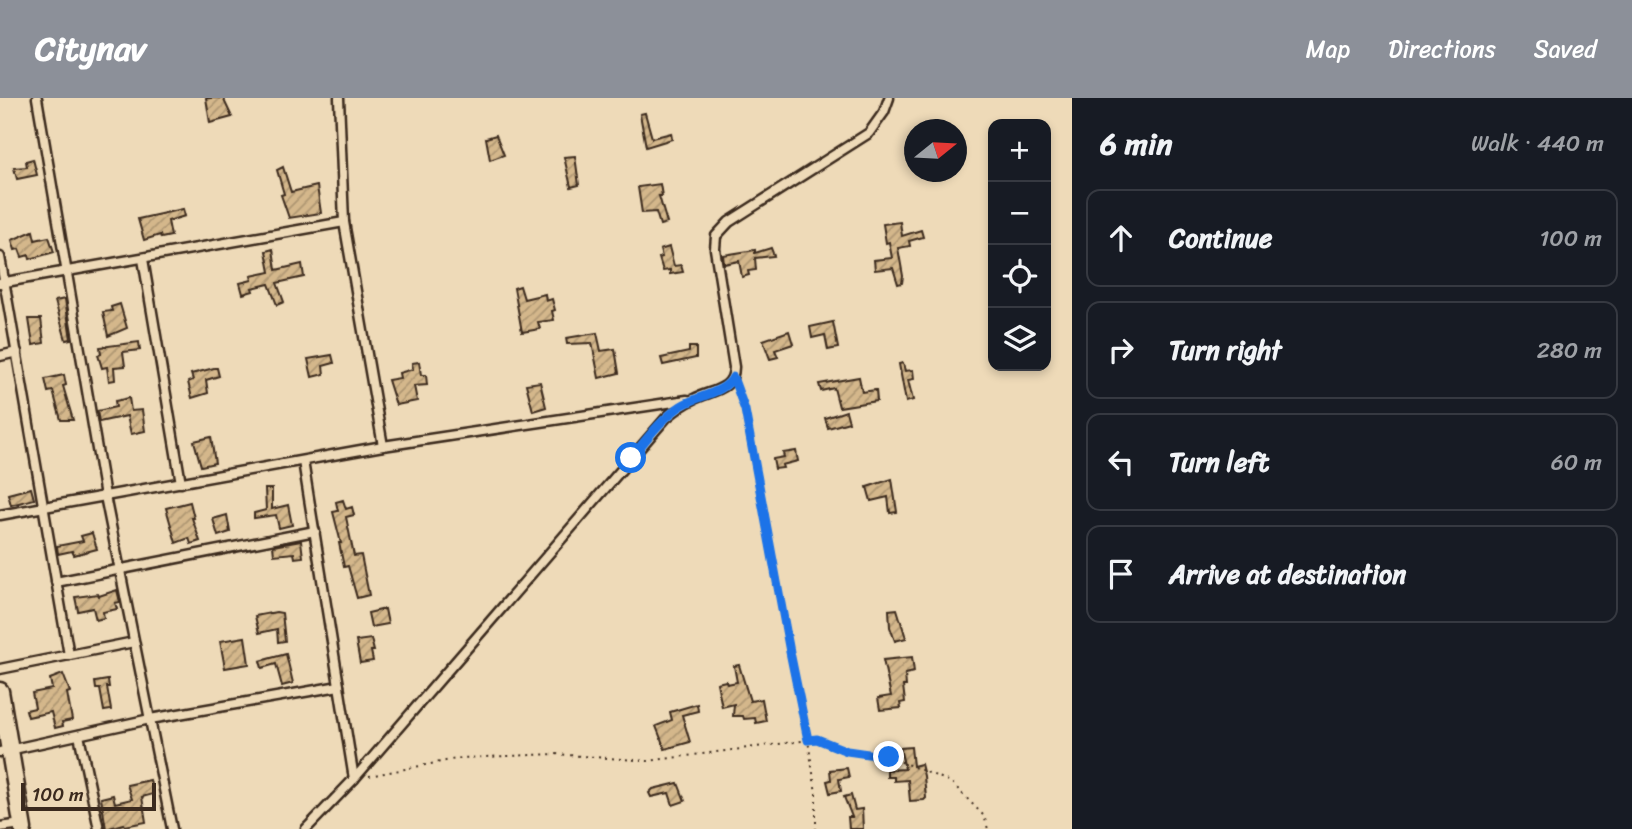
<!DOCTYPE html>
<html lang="en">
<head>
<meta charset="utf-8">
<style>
	body { margin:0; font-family:Sriracha,sans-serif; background:#20242c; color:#f1f3f6 }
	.controls { position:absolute; right:21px; top:21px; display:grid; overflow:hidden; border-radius:14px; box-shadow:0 4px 10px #0003 }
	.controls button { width:63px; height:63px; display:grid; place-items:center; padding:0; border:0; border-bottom:2px solid #363941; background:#171b24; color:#f1f3f6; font:35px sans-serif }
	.compass { position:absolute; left:904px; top:21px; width:63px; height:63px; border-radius:50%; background:#171b24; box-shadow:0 4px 10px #0003; rotate:72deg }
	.scale { position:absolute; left:21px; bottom:18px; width:135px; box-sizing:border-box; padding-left:7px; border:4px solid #3b2a1e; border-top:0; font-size:19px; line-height:24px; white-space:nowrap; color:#3b2a1e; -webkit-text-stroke:5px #eedab8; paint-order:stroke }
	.stop { position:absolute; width:21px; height:21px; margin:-16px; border:5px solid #1a73e8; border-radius:50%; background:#fff }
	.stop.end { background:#1a73e8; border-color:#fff; box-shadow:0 2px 7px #0008 }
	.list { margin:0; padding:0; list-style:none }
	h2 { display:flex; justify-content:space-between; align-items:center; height:91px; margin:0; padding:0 28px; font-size:30px }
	h2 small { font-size:23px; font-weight:400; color:#9ea1a6 }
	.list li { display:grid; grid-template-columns:46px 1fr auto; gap:21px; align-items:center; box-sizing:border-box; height:98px; margin:0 14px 14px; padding:0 14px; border:2px solid #363941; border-radius:14px }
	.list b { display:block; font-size:26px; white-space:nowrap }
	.list em { font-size:23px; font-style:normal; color:#9ea1a6 }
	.icon { flex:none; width:38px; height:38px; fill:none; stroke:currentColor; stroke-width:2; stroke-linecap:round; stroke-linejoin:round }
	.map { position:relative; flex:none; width:1072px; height:731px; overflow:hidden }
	header { display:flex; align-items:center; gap:42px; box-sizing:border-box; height:98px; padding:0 35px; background:#8c9099; color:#fff }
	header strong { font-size:33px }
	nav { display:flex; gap:38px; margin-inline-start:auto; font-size:24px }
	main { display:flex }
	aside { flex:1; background:#171b24 }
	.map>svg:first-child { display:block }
	.building { fill:url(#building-hatch); stroke:#3b2a1e; stroke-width:2 }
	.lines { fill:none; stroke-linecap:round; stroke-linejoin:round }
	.street-casing { stroke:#3b2a1e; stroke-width:13 }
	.highway-casing { stroke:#3b2a1e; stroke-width:21 }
	.path { stroke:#3b2a1e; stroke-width:2; stroke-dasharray:2 5; stroke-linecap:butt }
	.street { stroke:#eedab8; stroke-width:8 }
	.highway { stroke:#eedab8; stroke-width:16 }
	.route { stroke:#1a73e8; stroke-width:9 }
</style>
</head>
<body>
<header>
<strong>Citynav</strong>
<nav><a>Map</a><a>Directions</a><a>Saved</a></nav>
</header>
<main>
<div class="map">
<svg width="1072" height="731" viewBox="0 0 1072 731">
	<defs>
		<pattern id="building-hatch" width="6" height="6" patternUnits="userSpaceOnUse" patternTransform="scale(1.75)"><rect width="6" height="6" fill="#d4b78b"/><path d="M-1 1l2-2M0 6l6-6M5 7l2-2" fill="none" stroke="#ad9571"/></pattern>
	</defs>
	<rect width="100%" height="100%" fill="#eedab8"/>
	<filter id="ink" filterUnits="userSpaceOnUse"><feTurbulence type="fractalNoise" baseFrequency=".0143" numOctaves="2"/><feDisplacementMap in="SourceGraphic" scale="14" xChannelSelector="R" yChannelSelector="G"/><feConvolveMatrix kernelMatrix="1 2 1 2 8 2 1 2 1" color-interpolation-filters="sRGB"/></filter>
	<g filter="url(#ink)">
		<!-- building -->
		<g class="building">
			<path d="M206 0H223L232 19 210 25Z"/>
			<path d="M645 15 652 40 671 35 672 41 646 49 640 16Z"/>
			<path d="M496 37 504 57 490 62 486 40Z"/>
			<path d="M575 58 579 87 571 89 564 59Z"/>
			<path d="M33 61 37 77 17 81 14 70 27 69 26 63Z"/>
			<path d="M283 69 291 94 317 88 321 115 289 120 281 97 284 96 277 72Z"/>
			<path d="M660 86 662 98H659L667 125 660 127 656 114 642 115 638 89Z"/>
			<path d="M183 111 185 118 168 123 171 138 161 140 160 137 144 142 138 121Z"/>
			<path d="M900 124 902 138 921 132 923 139 909 143 910 148 898 150 903 178 902 185 898 186 893 170 875 172 874 162 892 160 889 144 886 145 883 126Z"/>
			<path d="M33 133 35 142 49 139 54 154 30 161 29 157 22 159 19 151 15 152 12 142Z"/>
			<path d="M669 149 674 168 681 167 683 174 670 176V172L663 173 659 160 662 159 660 152Z"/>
			<path d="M771 150 774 158 755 160 756 172 748 173 749 177 742 179 739 163 724 166 723 157 755 152V155Z"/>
			<path d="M273 151 276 172 302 166 304 179 277 185 284 204 277 207 269 186 252 190 253 193 243 196 240 185 252 182 251 178 270 174 266 153Z"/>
			<path d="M520 188 524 201 545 196 546 203 552 201 555 212 552 213 554 222 538 224 540 231 522 234 514 190Z"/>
			<path d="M65 201 71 241 66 242 55 203Z"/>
			<path d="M120 206 127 230 108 238 103 214 112 213 111 209Z"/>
			<path d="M29 221H41L44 245 33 247Z"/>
			<path d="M833 224 838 250 828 252 825 237 812 240 810 229Z"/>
			<path d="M789 233 793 246 775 252 778 259 770 261 763 242Z"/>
			<path d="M597 235 601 253 615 251 619 275 599 280 592 245 567 246 566 240Z"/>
			<path d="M139 244 140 252 123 254 125 268 114 269 115 282 109 283 107 269 102 270 98 257 101 256 100 249Z"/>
			<path d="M689 249H696V260L663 267 661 260 689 254Z"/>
			<path d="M332 257 334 265 323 268 324 276 312 279 308 261Z"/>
			<path d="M419 264 421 277H426L427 287 414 288 417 303 396 307 388 282 400 280 399 275 413 271 412 265Z"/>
			<path d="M903 265 905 273 913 272 914 281 908 282 913 302 906 304 899 266Z"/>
			<path d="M214 270H217L219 278 206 282 208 295 192 300 188 284 193 282 191 276Z"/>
			<path d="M64 277 66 287 63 288 73 322H61L53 293 48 294 45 281Z"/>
			<path d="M859 279 862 294 876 292 877 303 839 309 834 290 821 293 819 286Z"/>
			<path d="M540 284 546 309 533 313 526 286Z"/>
			<path d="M129 300 131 313 142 312 145 333 131 336 127 318 99 324 97 313 116 309 115 303Z"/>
			<path d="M846 313 849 324 828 330 825 320Z"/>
			<path d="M211 339 215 365 201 368 194 343Z"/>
			<path d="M796 353 798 363 782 367 783 370 775 371 773 361 784 359 783 355Z"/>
			<path d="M892 381 897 414 890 415 888 399 871 403 867 389Z"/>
			<path d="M31 390 34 401 11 407 8 396Z"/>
			<path d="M265 391H272V411L288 407 292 427 279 430 276 417 254 420V415L266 412Z"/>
			<path d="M343 402 346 411 352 409 354 417 346 419 354 458 361 457 369 497 357 500 348 468 344 469 339 445H341L333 414 338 413 336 404Z"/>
			<path d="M190 404 194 420H192L200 443 191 446 189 440 176 445 166 410Z"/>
			<path d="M227 417 230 434 218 438 213 421Z"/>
			<path d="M92 435 97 451 74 457 72 453 58 456 57 448 83 443 81 438Z"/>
			<path d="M301 443 303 459 295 460 294 455 274 457 273 448Z"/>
			<path d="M117 492 120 504 115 505 117 511 103 514 104 520 96 522 93 510 78 513 75 499 98 496 99 498Z"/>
			<path d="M385 511 388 526 371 529 368 515Z"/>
			<path d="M897 511 906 540 895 543 890 529 889 512Z"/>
			<path d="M276 514 282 515 285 543 278 544 277 531 259 535 255 518Z"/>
			<path d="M245 539 249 566 225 570 220 543Z"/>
			<path d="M371 541 374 553H371L373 563 360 565 356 543Z"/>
			<path d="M286 556 293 585 282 588 276 566 262 570 260 563Z"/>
			<path d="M912 559 914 574 905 576 906 588H903L905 604 900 605 901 610 880 612 878 600 891 598 883 562Z"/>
			<path d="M739 567 750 603 762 601 766 623 756 625 755 620 744 621 743 618H733L734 606 722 609 717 585 726 583 727 586 737 584 734 568Z"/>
			<path d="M63 576 70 594 67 595 72 622 62 624 63 628 55 630 51 614 28 619 26 612 35 610 32 595 52 591 50 581Z"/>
			<path d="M108 582 109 589H107L111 612 104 613 100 591H96L95 584Z"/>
			<path d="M697 606 698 613 682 617 690 644 665 651 656 628 672 622 670 614Z"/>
			<path d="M911 649 913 668 921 666 924 678 926 700 924 702 910 703 908 682 894 683V679H887V672L905 671 900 650Z"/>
			<path d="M847 670 849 679 839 681 841 693 830 695 827 683 831 682 830 672Z"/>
			<path d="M150 682 153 696 142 699 146 724 125 728 124 726 106 731 101 700 113 697 115 705 132 701 127 687Z"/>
			<path d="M678 685 685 703 673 707 669 695 651 699 649 695 653 691Z"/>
			<path d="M851 697 855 712 862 711 863 731H849L848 719H852L844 699Z"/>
		</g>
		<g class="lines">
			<defs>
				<g id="street">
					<path d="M37 0 105 398 172 731"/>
					<path d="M339 0 344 124 383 348"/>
					<path d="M0 159 69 557"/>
					<path d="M143 161 181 385"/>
					<path d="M0 185 344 124"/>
					<path d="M0 258 17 254"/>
					<path d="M303 363 354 681"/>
					<path d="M0 417 383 348 687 302"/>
					<path d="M56 484 315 433"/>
					<path d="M0 571 134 544"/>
					<path d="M79 637 99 731"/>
					<path d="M0 654 150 621 339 588"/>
					<path d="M0 729 22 726"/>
					<path d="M306 731 354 681 666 320C675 312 683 306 694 301 711 292 734 293 734 269L715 151 716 138 729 124 869 35 884 14 889 0"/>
				</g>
				<path id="highway" d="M0 593 23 731"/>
			</defs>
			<!-- street casing -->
			<use href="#street" class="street-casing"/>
			<!-- highway casing -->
			<use href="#highway" class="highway-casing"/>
			<!-- path -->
			<g class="path">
				<path d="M737 290 745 311 808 642 816 695V731"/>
				<path d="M369 678 461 660 555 656 648 663 817 641 847 653 889 659 951 684 984 718 988 731"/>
			</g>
			<!-- street -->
			<use href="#street" class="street"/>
			<!-- highway -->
			<use href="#highway" class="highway"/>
		</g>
	</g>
	<g class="lines" filter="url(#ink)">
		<!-- route -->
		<path class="route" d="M631 360C646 342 661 321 681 308 697 298 725 295 733 279L745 312 790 554 808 642 817 641 847 653 889 659"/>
	</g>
</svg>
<div class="controls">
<button>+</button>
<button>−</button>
<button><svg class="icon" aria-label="locate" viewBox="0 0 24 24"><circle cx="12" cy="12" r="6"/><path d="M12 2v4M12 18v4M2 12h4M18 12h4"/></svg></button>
<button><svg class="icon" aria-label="layers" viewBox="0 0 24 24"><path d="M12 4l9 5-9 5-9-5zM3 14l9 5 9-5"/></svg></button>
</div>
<svg class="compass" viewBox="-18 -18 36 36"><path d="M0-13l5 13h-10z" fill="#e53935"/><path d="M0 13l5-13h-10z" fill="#9ea1a6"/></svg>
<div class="scale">100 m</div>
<div class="stop" style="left:631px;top:360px"></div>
<div class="stop end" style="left:889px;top:659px"></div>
</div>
<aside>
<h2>6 min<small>Walk · 440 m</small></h2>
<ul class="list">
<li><svg class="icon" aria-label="ahead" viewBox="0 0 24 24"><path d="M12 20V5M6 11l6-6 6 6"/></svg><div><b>Continue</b></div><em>100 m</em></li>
<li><svg class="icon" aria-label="right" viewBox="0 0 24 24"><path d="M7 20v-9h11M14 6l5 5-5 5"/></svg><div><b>Turn right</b></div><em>280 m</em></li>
<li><svg class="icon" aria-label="left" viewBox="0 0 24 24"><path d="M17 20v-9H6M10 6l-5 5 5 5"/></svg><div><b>Turn left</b></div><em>60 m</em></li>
<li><svg class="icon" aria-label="arrive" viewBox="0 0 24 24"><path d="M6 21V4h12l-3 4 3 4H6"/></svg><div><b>Arrive at destination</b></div></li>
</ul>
</aside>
</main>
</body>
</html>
